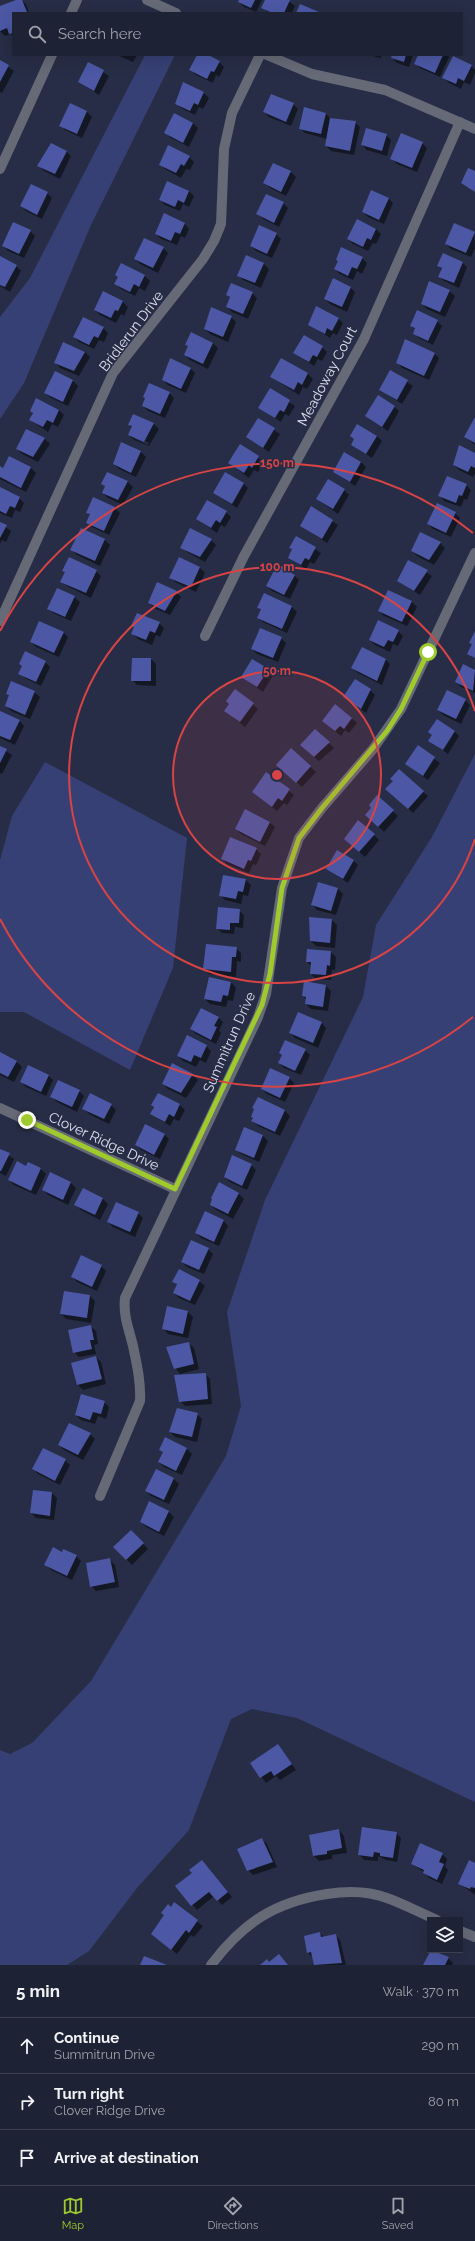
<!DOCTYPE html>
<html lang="en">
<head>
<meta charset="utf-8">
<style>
	body { margin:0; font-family:Raleway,sans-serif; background:#2a2f40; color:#f1f3f6 }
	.controls { position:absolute; right:12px; bottom:12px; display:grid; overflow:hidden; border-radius:0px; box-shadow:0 4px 16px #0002 }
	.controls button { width:36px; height:36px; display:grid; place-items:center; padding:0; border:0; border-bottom:1px solid #3b3f4f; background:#1d2234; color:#f1f3f6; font:20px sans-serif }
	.stop { position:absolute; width:12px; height:12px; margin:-9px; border:3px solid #9fca2d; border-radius:50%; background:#fff }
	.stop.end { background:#9fca2d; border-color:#fff; box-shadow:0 1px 4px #0008 }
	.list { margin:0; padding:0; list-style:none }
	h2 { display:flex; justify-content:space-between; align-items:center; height:52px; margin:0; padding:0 16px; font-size:17px }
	h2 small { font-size:13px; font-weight:400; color:#a0a4ac }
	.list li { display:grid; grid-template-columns:26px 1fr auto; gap:12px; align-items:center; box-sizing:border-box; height:56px; padding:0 16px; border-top:1px solid #3b3f4f }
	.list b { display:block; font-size:15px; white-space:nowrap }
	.list p { margin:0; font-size:13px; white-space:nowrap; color:#a0a4ac }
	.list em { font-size:13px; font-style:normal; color:#a0a4ac }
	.icon { flex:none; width:22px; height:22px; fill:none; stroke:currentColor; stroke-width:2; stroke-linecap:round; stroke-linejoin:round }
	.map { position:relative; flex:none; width:475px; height:1965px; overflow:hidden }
	.search { position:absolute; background:#1d2234; box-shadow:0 4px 16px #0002; left:12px; right:12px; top:12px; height:44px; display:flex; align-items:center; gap:10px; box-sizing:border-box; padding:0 14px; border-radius:0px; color:#a0a4ac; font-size:15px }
	.sheet { height:220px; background:#1d2234 }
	nav { display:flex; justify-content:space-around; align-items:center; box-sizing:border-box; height:56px; border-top:1px solid #3b3f4f; background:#1d2234; font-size:11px; color:#a0a4ac }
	nav a { display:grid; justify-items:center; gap:2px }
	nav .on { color:#9fca2d }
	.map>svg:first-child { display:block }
	.green { fill:#374074 }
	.shadow { fill:#0007; fill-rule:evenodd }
	.building { fill:#4c58a5 }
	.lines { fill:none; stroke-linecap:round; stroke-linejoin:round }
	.minor { stroke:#666976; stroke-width:10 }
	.route { stroke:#9fca2d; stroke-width:5 }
	.ring { fill:none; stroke:#d74446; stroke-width:2 }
	.labels { text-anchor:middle; stroke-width:3; stroke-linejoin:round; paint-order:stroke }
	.street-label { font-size:14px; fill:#dce0f1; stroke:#272d46 }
	.centre { fill:#d74446; stroke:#272d46; stroke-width:2 }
	.ring-label { font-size:12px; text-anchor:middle; font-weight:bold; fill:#d74446; stroke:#272d46; stroke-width:3; stroke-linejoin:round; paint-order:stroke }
</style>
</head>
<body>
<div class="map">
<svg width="475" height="1965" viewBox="0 0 475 1965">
	<rect width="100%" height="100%" fill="#272d46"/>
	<!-- green -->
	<g class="green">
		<path d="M145 55H175L91 225 24 383 0 419V317L30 278Z"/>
		<path d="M475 754V1802L297 1718 252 1709 231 1719 189 1830 137 1888 89 1951 67 1965H0V1750L10 1754 32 1743 91 1681 226 1456 241 1406 227 1312 265 1200 363 997 376 925 432 837Z"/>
		<path d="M45 762 187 838 173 968 130 1070 24 1012H0V860L12 816Z"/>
	</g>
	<!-- shadow -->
	<g class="shadow">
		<path d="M19 0 26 4 29 13H13V36L10 34 5 36 0 31V7Z"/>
		<path d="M240 0H262L256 12 244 7 239 2Z"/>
		<path d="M266 0H287L295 6 292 13H269L262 7Z"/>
		<path d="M117 55H137L133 62Z"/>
		<path d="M198 55H206L219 62 224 67 219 77 216 75 213 83 196 75 190 70Z"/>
		<path d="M369 55H381V58Z"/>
		<path d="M393 55H413L409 67 397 63 392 58Z"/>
		<path d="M419 55H450L440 77 420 68 415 63Z"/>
		<path d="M0 61 14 71 2 93 0 92Z"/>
		<path d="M89 63 109 76 99 95 79 82Z"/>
		<path d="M471 66 475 70V73L470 85 464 82 461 89 449 83 444 78Z"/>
		<path d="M184 83 204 93 209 98 203 109 199 107 195 115 181 108 176 103Z"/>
		<path d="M70 104 87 112 92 117 82 138 65 130 60 125Z"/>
		<path d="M293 104 298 109 291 126 269 117 264 112Z"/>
		<path d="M326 114 331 119 355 122 360 127 354 155 331 151 326 146 327 139 305 133 300 128Z"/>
		<path d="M193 123 198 128 189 147 171 138 166 133Z"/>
		<path d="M386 135 391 140 387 156 367 150 362 145Z"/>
		<path d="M422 143 427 148 417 172 397 164 392 159Z"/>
		<path d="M66 151 71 156 60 179 44 171 39 166Z"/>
		<path d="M189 157 194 162 190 170 186 169 181 178 165 169 160 164Z"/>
		<path d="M291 172 296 177 286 196 270 188 265 183Z"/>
		<path d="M189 191 194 196 189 207 183 204 180 211 165 205 160 200Z"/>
		<path d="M47 193 52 198 42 219 26 211 21 206Z"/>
		<path d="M388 198 393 203 384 224 368 217 363 212Z"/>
		<path d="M283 203 288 208 279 227 263 219 258 214Z"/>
		<path d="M184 223 189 229 185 238 181 236 177 245 161 239 156 234Z"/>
		<path d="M376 229 381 234 376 244 373 243 368 251 353 244 348 239Z"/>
		<path d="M30 231 35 236 24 258 8 251 3 246Z"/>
		<path d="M474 233 475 248 471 257 451 249 446 244Z"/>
		<path d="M276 234 281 239 272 258 256 251 251 246Z"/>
		<path d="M163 248 168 253 158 273 140 264 135 259Z"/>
		<path d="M0 258 16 266 21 271 10 292 0 286Z"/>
		<path d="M362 258 367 263 362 274 357 271 353 280 340 274 335 269Z"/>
		<path d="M462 262 467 267 459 288 444 281 439 276 442 270 438 265Z"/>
		<path d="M264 264 269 269 261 288 243 280 238 275Z"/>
		<path d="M122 265 145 276 150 281 145 291 139 288 135 296 121 289 116 284Z"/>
		<path d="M350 287 355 292 347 312 330 304 325 299Z"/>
		<path d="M449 291 455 296 445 317 427 309 422 304Z"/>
		<path d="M103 293 123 302 128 307 124 316 121 314 116 323 100 315 95 310Z"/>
		<path d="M252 293 257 298 248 319 232 312 227 307 231 299 227 295Z"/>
		<path d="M231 317 236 322 228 342 210 334 205 329Z"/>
		<path d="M338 318 343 323 337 335 333 333 330 338 310 325Z"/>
		<path d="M437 321 442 326 433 345 419 338 414 333 416 330 411 325Z"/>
		<path d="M103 328 108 333 104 342 99 340 94 349 79 342 74 337Z"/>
		<path d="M64 343 85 352 90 357 79 376 60 368 55 362Z"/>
		<path d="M213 343 218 348 208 369 190 360 185 355 189 347 186 345Z"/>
		<path d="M322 347 327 352 322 361 318 359 314 366 294 353Z"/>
		<path d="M434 353 439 358 429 380 402 368 397 362Z"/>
		<path d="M281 359 308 374 313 379 307 389 303 387 299 395 271 377Z"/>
		<path d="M190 368 195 373 186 393 168 385 163 380Z"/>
		<path d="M391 372 413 386 402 404 380 390Z"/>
		<path d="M73 381 78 386 68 406 51 398 45 393Z"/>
		<path d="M270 390 295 406 289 416 285 414 281 422 260 408Z"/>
		<path d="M169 393 174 398 165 418 148 411 143 406Z"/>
		<path d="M37 399 59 410 64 415 58 427 52 424 48 432 30 420Z"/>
		<path d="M394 406 399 411 388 431 366 416Z"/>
		<path d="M133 415 154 424 159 429 149 446 134 440 129 435 132 428 129 424ZM134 436 149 443 148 445 134 438Z"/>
		<path d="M258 419 280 434 269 452 247 437Z"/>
		<path d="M475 419V445L465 437Z"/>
		<path d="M26 430 45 439 50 444 38 462 22 454 17 449Z"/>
		<path d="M351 436H377L382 441 372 458 352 445 355 440Z"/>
		<path d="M121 443 141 452 146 457 136 477 119 469 114 464Z"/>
		<path d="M240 446 264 462 258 472 254 470 249 478 229 463Z"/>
		<path d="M475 454V473L473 477 459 470 454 465Z"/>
		<path d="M9 457 31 468 36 473 26 492 0 479V467L4 469Z"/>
		<path d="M361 462 366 467 355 486 334 472Z"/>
		<path d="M107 473 128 482 133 487 123 505 108 498 103 493 106 487 102 484Z"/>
		<path d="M243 483 248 488 237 508 214 493Z"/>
		<path d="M466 485 471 490 467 500 464 499 461 507 444 501 439 495Z"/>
		<path d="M0 489 19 498 24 503 20 512 15 510 12 518 0 513Z"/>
		<path d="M344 490 349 495 338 514 317 499Z"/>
		<path d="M94 499 115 508 120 513 109 535 92 527 87 522 90 515 88 512Z"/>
		<path d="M311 508 338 525 327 543 301 526Z"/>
		<path d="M226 512 231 517 225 527 221 525 217 533 197 519Z"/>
		<path d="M455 513 460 518 451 537 433 529 428 524Z"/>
		<path d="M0 523 11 531 6 542 2 540 0 544Z"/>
		<path d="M81 529 105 540 110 545 100 566 77 555 72 550Z"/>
		<path d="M191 530 211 540 216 545 205 562 187 552 182 547Z"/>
		<path d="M296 537 321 553 314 564 310 562 306 569 289 558 293 550 290 548Z"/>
		<path d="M440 543 445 548 434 565 417 556 412 551Z"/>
		<path d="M179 558 200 568 205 573 196 592 175 582 170 577Z"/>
		<path d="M409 561 432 576 420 595 398 581Z"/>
		<path d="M96 571 101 576 91 598 67 586 62 581Z"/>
		<path d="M294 575 299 580 290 599 272 591 267 586Z"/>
		<path d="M57 589 74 597 80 602 71 621 53 613 48 608Z"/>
		<path d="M389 591 412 602 417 607 407 626 384 616 379 611Z"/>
		<path d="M176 592 181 597 170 615 154 608 149 603Z"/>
		<path d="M264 595 292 607 297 612 287 633 263 622 258 617 261 610 258 607Z"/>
		<path d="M159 623 164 628 160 637 156 635 152 645 138 639 133 634 135 628 132 626Z"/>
		<path d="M398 631 403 636 398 646 393 644 390 652 375 645 370 640Z"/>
		<path d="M63 632 68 637 59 657 36 647 31 642Z"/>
		<path d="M281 638 286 643 278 662 257 654 252 649Z"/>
		<path d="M133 659H151L156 664V686L137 685 132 680Z"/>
		<path d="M385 659 390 664 382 685 358 673 352 668Z"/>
		<path d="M45 662 50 667 41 686 25 678 20 673 23 667 20 664Z"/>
		<path d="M463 666 475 671V693L461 687 456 682Z"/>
		<path d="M268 670 273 675 263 692 242 677Z"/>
		<path d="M370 690 375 695 366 713 344 697Z"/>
		<path d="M236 691 258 709 245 727 226 711Z"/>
		<path d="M34 692 40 697 30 719 11 711 6 706 10 696 7 693Z"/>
		<path d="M465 700 470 705 461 724 443 715 438 710Z"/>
		<path d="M335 705 357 723 349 733 345 730 341 736 323 721Z"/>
		<path d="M0 712 19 720 24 726 15 745 0 738Z"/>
		<path d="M315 730 334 748 319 761 306 750Z"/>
		<path d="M454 731 459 736 448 754 429 740Z"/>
		<path d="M0 747 12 755 2 774 0 773Z"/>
		<path d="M418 747 440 763 428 780 406 764Z"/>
		<path d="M291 750 316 772 302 787 283 770Z"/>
		<path d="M267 774 294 795 287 805 284 803 277 811 253 792Z"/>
		<path d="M394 781 423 792 428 796 413 813 392 794Z"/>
		<path d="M377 797 398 816 384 832 371 820 373 808Z"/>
		<path d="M269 822 275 827 265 846 241 834 236 829Z"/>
		<path d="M374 835 379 840 365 857 350 844Z"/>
		<path d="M256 849 261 854 256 865 253 864 249 873 227 864 222 859Z"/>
		<path d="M353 860 358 865 348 883 327 869Z"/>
		<path d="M246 880 251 885 248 896 243 895 241 904 225 900 220 895Z"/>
		<path d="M318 883 338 889 343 894 336 915 317 910 312 904Z"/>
		<path d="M239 910 244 915 243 928 235 927 234 934 222 933 217 928Z"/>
		<path d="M332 920 337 925 335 948 316 946 311 941Z"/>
		<path d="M236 948 241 953V962L237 961 236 977 209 974 204 969Z"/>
		<path d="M331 952 336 957 335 970H332L331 980 316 979 311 974V966L307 962Z"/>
		<path d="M210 978 231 982 236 988 233 1001 228 1000 226 1007 210 1004 205 999Z"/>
		<path d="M326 986 331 991 328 1011 311 1009 306 1004V999L303 996Z"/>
		<path d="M218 1017 223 1022 219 1031 221 1033 216 1044 196 1034 191 1029Z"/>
		<path d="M321 1022 326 1028 318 1048 295 1038 290 1033Z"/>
		<path d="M206 1046 211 1051 206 1063 200 1060 196 1067 183 1061 178 1056Z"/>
		<path d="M305 1050 310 1055 301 1075 284 1068 279 1063 283 1056 280 1053Z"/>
		<path d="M0 1053 17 1062 22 1067 14 1082 0 1075Z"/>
		<path d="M173 1065 193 1075 198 1080 186 1098 168 1089 163 1084Z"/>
		<path d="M48 1075 53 1080 46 1096 26 1087 21 1082Z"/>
		<path d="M289 1078 294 1083 285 1102 267 1094 262 1089Z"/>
		<path d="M79 1091 84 1096 77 1112 57 1102 52 1097Z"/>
		<path d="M158 1094 180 1105 185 1110 179 1121 174 1119 170 1126 151 1114Z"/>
		<path d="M258 1098 285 1111 290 1116 280 1136 258 1126 253 1121 252 1117Z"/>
		<path d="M111 1105 116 1110 109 1124 89 1114 84 1109Z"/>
		<path d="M245 1128 263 1136 268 1141 259 1162 241 1154 236 1149Z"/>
		<path d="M164 1134 169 1139 160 1159 141 1150 136 1145Z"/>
		<path d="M0 1150 14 1159 6 1176 0 1173Z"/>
		<path d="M29 1163 41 1169 46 1174 36 1195 14 1185 9 1180 27 1167Z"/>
		<path d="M251 1165 256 1170 247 1190 230 1182 225 1177Z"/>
		<path d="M51 1174 71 1183 76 1188 68 1205 48 1195 43 1190Z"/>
		<path d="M83 1190 103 1199 108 1204 100 1220 81 1210 76 1205Z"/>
		<path d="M239 1194 244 1199 233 1219 216 1210 211 1205Z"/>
		<path d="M138 1213 143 1218 135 1237 113 1227 108 1222Z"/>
		<path d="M223 1220 228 1226 219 1246 201 1238 196 1233Z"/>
		<path d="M208 1249 213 1254 204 1274 187 1267 182 1262Z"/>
		<path d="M101 1266 106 1271 97 1291 77 1282 72 1277Z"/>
		<path d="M174 1281H199L205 1286 195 1305 179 1298 174 1293 178 1286Z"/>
		<path d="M90 1296 95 1301 91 1323 66 1319 61 1314Z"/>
		<path d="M188 1312 193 1317 188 1338 168 1334 163 1328Z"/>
		<path d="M90 1326 96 1331 98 1344 94 1345 96 1354 79 1357 74 1352Z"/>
		<path d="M188 1343 194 1348 199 1369 180 1374 175 1368Z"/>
		<path d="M96 1357 101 1362 106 1384 83 1390 78 1385 72 1363Z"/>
		<path d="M205 1374 210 1379 212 1404 185 1406 180 1401Z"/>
		<path d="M104 1402 109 1407 106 1419 98 1416 95 1424 81 1420 76 1415Z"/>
		<path d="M197 1414 202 1419 197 1442 175 1437 170 1432Z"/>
		<path d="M90 1434 95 1439 83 1460 64 1450 59 1445Z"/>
		<path d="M166 1439 187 1449 192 1454 182 1475 164 1467 159 1462 163 1453 161 1450Z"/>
		<path d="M65 1460 70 1465 60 1485 38 1474 33 1469Z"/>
		<path d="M174 1479 179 1484 169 1504 151 1496 146 1491Z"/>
		<path d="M34 1491 52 1493 57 1498 54 1520 36 1518 31 1513Z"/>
		<path d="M150 1502 169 1512 174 1517 164 1536 146 1527 141 1522Z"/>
		<path d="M131 1531 148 1549 132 1565 114 1547Z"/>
		<path d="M63 1553 76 1556 81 1561 72 1580 51 1570 46 1565Z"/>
		<path d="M110 1560 115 1565 119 1587 96 1591 91 1586Z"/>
		<path d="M278 1745 296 1770 280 1780 276 1776 266 1783 251 1763Z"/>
		<path d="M339 1830 344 1836 347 1853 332 1855V1859L319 1861 314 1856 310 1836Z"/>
		<path d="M396 1833 401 1838 397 1862 386 1860 378 1856V1861L364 1860 359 1854Z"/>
		<path d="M262 1839 267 1844 277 1867 253 1875 248 1870Z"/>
		<path d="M442 1854 447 1859 445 1866 448 1870 442 1884 429 1878 424 1872 412 1864Z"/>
		<path d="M475 1864V1895L460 1884Z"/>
		<path d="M207 1866 232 1897 222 1905 214 1896 197 1910 177 1887Z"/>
		<path d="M174 1904 203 1926 194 1937 191 1935 177 1954 152 1934Z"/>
		<path d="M320 1933 324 1937 335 1935 340 1940 346 1965H315L314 1958 308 1953Z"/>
		<path d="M432 1950 448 1958 453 1963 452 1965H424Z"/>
	</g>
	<!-- building -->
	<g class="building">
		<path d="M16 0H22L27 12 13 13V33L9 34 7 28 0 31V6Z"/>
		<path d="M239 0H255L251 8 238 2Z"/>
		<path d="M265 0H290L284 13H269L270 12 261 8Z"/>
		<path d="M300 4 319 12V13H296Z"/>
		<path d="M197 55H208L220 61 214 72 211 71 207 79 189 70Z"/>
		<path d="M392 55H406L404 62 391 58Z"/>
		<path d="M418 55H443L435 73 414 64Z"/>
		<path d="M453 56 472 65 464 81 458 78 456 84 442 78Z"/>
		<path d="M0 60 9 65 0 82Z"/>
		<path d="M88 62 104 70 94 91 78 82Z"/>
		<path d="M183 82 204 92 198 105 194 103 190 111 175 104Z"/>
		<path d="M271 94 294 103 286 122 263 112Z"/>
		<path d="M70 103 87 111 77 134 59 126Z"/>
		<path d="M304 107 326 113 321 134 299 129Z"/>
		<path d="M174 113 193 123 183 143 164 133Z"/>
		<path d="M330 118 356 121 350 151 325 146Z"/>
		<path d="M366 128 387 134 382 151 361 145Z"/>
		<path d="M401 133 423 142 412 168 390 159Z"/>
		<path d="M51 143 67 151 55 174 37 166Z"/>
		<path d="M168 145 190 156 184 166 181 164 176 173 159 165Z"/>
		<path d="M273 163 291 171 281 192 263 183Z"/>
		<path d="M468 168 475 171V192L461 183Z"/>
		<path d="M167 181 189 191 184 203 178 200 175 207 159 200Z"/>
		<path d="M31 184 48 192 37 215 20 206Z"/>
		<path d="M371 190 389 198 379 220 362 212Z"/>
		<path d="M266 194 284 202 274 223 256 214Z"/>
		<path d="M164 213 185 223 180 234 175 232 171 241 155 234Z"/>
		<path d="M357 219 376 229 371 240 367 238 363 247 347 239Z"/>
		<path d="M13 222 31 230 19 254 2 246Z"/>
		<path d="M454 223 475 232 466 253 445 244Z"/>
		<path d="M259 225 277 233 267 254 250 246Z"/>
		<path d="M144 238 164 247 153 268 134 259Z"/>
		<path d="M341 247 363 257 357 269 352 267 348 276 334 269 338 261 336 260Z"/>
		<path d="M443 253 463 262 454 283 438 277 442 268 437 266Z"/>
		<path d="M246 255 264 263 255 283 237 276Z"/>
		<path d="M0 256 17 265 5 287 0 285Z"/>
		<path d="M121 263 145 275 139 287 134 284 130 292 114 284 118 277 115 275Z"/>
		<path d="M333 278 351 287 342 307 324 299Z"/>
		<path d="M429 281 450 290 440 312 421 304Z"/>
		<path d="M231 283 253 292 243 314 226 307 230 297 226 295Z"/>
		<path d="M103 291 123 301 118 311 115 310 111 318 94 310Z"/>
		<path d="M316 306 339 318 332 331 327 328 325 334 308 325Z"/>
		<path d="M211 307 232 316 223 337 204 329Z"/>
		<path d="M417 310 438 320 428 341 413 334 415 328 410 326Z"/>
		<path d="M83 317 104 327 98 338 94 336 89 345 73 337Z"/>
		<path d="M191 332 213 343 203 364 184 355 188 346 185 345Z"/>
		<path d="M304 335 323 346 317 357 313 355 309 362 293 353Z"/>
		<path d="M405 339 435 353 424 376 396 363Z"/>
		<path d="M63 342 85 352 74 371 54 363Z"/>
		<path d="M170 358 191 368 181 389 162 380Z"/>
		<path d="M281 358 308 373 302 385 298 382 294 390 270 377Z"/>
		<path d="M390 370 408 380 397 400 379 390Z"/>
		<path d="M55 371 73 380 63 402 44 393Z"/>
		<path d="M149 383 170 392 160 414 142 406 145 398 143 397Z"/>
		<path d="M270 388 290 400 284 412 280 410 275 418 258 408Z"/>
		<path d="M378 395 395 406 382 427 365 416Z"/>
		<path d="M36 398 59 410 53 423 47 420 43 427 29 420 33 413 30 411Z"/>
		<path d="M133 414 154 423 144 442 128 435 132 426 128 425Z"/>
		<path d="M475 417V443L464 437Z"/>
		<path d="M258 418 275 428 263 448 246 437Z"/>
		<path d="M357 424 377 436 366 454 351 445 354 439 350 436Z"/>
		<path d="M26 429 45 438 33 457 16 449Z"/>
		<path d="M121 442 141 451 131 473 113 464Z"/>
		<path d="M240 444 259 456 252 468 249 465 244 473 228 463Z"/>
		<path d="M459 445 475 453V468L471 466 468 472 453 465Z"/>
		<path d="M344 452 361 462 350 482 333 472Z"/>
		<path d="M9 456 31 467 21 488 0 477V466L3 468Z"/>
		<path d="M107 472 128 481 118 500 102 493 105 486 101 484Z"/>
		<path d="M225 472 244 483 232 504 213 493Z"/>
		<path d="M447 476 467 484 462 496 459 495 456 503 438 496Z"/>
		<path d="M328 479 345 489 333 509 316 499Z"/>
		<path d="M0 487 20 497 15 508 10 506 6 514 0 511Z"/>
		<path d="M93 497 115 507 104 531 86 523 90 514 86 513Z"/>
		<path d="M207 500 227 511 220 523 216 520 211 528 196 519Z"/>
		<path d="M437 503 456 512 446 533 427 524Z"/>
		<path d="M311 506 333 520 322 539 300 526Z"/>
		<path d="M0 522 7 525 0 538Z"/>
		<path d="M81 528 105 539 95 561 70 550Z"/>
		<path d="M190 528 212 539 200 557 180 548Z"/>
		<path d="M420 532 441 542 429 560 411 551Z"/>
		<path d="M296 536 316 547 309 560 305 558 301 565 288 558 292 549 289 548Z"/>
		<path d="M69 557 97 570 86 593 60 582 65 572 62 571Z"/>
		<path d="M179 557 200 567 191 587 169 578Z"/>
		<path d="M408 560 428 570 414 591 397 581Z"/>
		<path d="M277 565 295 575 284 595 266 586Z"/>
		<path d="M157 582 177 591 165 611 148 603Z"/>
		<path d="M57 588 75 596 65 617 47 609Z"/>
		<path d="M388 590 412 601 402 622 378 611Z"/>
		<path d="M264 593 292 606 282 629 257 618 261 609 257 608Z"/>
		<path d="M137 613 160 622 155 633 150 631 146 640 131 634 134 627 131 626Z"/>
		<path d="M378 620 399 630 393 642 388 640 384 647 369 640Z"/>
		<path d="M39 621 64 632 54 653 30 642Z"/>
		<path d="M260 628 282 637 273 658 251 649Z"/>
		<path d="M475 631V658L467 654 472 644 469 643Z"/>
		<path d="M362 647 386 659 377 681 351 668Z"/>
		<path d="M25 651 46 661 36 682 18 674 22 666 19 664Z"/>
		<path d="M132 658H151V681H131Z"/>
		<path d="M252 659 269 669 257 687 241 677Z"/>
		<path d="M463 664 475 670 473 691 455 682Z"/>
		<path d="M355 679 371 689 361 709 343 697Z"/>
		<path d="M11 681 35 691 25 715 5 706 9 695 6 694Z"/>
		<path d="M235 689 254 703 240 722 224 711 229 704 226 701Z"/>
		<path d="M447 690 466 699 456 719 437 710Z"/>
		<path d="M335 704 352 718 344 729 340 726 335 731 322 721Z"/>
		<path d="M0 711 20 720 10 740 0 736Z"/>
		<path d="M437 719 455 731 443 750 428 741 432 735 428 732Z"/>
		<path d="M315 729 330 742 314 757 300 745Z"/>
		<path d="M418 745 435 757 423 776 405 764Z"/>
		<path d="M0 746 7 749 0 763Z"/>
		<path d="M291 748 311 766 296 783 276 765Z"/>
		<path d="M399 769 424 791 408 809 385 789 393 781 390 779Z"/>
		<path d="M266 772 290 789 282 801 278 798 272 807 252 792Z"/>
		<path d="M377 795 394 810 378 827 365 815 371 808 369 805Z"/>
		<path d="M245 809 270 822 260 842 235 829Z"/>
		<path d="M358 820 375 834 359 852 344 839Z"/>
		<path d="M230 837 257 848 251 861 248 860 244 869 221 859Z"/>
		<path d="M337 850 354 860 343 879 326 869Z"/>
		<path d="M223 875 246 879 243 892 238 891 236 899 219 896Z"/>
		<path d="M318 882 338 888 331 911 311 905Z"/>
		<path d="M218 907 240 909 239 923H230V930L216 929Z"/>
		<path d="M309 917 332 919 330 943 310 941Z"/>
		<path d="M206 944 237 947 236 957H232L231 972 203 969Z"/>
		<path d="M307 949 331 951 330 966 327 965 326 975 310 974 311 962H306Z"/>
		<path d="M209 977 231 982 228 996 223 995 221 1002 204 999Z"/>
		<path d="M304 981 326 985 323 1007 305 1004 306 997 302 996Z"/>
		<path d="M201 1008 219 1017 214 1026 217 1027 211 1040 190 1029Z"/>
		<path d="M298 1012 322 1022 313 1043 289 1033Z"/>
		<path d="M187 1035 207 1045 201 1058 194 1055 191 1062 177 1056Z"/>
		<path d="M285 1040 306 1049 295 1071 278 1063 282 1055 279 1053Z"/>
		<path d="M0 1052 17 1061 8 1077 0 1073Z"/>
		<path d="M172 1063 193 1074 181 1093 162 1084Z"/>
		<path d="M28 1065 49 1075 41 1092 20 1082Z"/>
		<path d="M270 1068 290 1077 280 1098 261 1089Z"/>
		<path d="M58 1080 80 1090 72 1107 50 1097Z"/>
		<path d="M90 1093 112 1104 104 1119 82 1109Z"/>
		<path d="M158 1093 180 1104 174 1117 169 1114 165 1122 150 1114 154 1107 151 1105Z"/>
		<path d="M258 1097 285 1110 275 1132 251 1121 253 1118 251 1117 254 1109 252 1108Z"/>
		<path d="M145 1124 165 1134 154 1155 135 1145Z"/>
		<path d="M244 1127 263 1135 254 1158 235 1150Z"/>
		<path d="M0 1149 10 1153 1 1171H0Z"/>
		<path d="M232 1155 252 1164 242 1186 224 1177Z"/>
		<path d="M17 1161 26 1166 28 1162 41 1168 31 1191 8 1180Z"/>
		<path d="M50 1172 71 1182 63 1200 42 1190Z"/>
		<path d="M219 1182 239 1193 228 1214 210 1205 212 1199 211 1198Z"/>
		<path d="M83 1188 103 1198 95 1215 74 1205Z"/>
		<path d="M116 1202 139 1212 130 1232 107 1222Z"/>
		<path d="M205 1211 224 1220 214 1242 195 1233Z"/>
		<path d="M191 1240 209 1248 199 1270 181 1262Z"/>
		<path d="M81 1255 102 1265 92 1287 71 1277Z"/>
		<path d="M179 1269 200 1280 190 1301 173 1293 177 1284 172 1282Z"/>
		<path d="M64 1291 90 1295 87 1318 60 1314Z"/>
		<path d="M167 1306 188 1311 183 1334 162 1329Z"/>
		<path d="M91 1325 94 1340H90L92 1349 73 1353 68 1330Z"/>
		<path d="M189 1342 194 1364 174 1369 166 1347Z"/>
		<path d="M96 1356 102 1379 77 1385 71 1363Z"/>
		<path d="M206 1373 208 1399 179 1402 174 1375Z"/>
		<path d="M81 1394 105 1401 101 1414 93 1412 90 1420 75 1415Z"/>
		<path d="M177 1408 198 1413 192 1437 169 1432Z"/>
		<path d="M69 1423 91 1433 78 1455 58 1445Z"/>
		<path d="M165 1437 187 1448 176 1471 158 1462 163 1452 159 1450Z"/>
		<path d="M43 1448 66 1459 55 1481 32 1469Z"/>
		<path d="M156 1469 174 1478 164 1500 145 1491Z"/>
		<path d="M33 1490 52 1492 50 1516 30 1513Z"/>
		<path d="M149 1501 169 1511 159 1532 140 1522Z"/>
		<path d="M131 1530 144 1543 126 1560 113 1547Z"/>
		<path d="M53 1547 62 1552 63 1549 77 1555 67 1576 44 1565Z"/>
		<path d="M110 1558 115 1582 90 1587 86 1563Z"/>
		<path d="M278 1744 292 1764 274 1776 271 1771 260 1778 250 1763Z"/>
		<path d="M362 1827 397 1832 393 1858 380 1856V1853L374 1852 373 1857 358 1855Z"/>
		<path d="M339 1829 342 1848 327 1851V1854L313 1856 309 1835Z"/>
		<path d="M262 1838 273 1862 247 1871 237 1849Z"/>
		<path d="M420 1843 443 1853 439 1862 444 1864 437 1880 423 1873 424 1870 411 1864Z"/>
		<path d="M202 1860 228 1892 217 1901 209 1892 191 1906 175 1886 192 1873 189 1870Z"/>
		<path d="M469 1860 475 1863V1888L471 1887 470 1889 458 1884Z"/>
		<path d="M174 1902 198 1920 189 1933 186 1930 171 1950 151 1934 164 1915 161 1913 168 1904 171 1907Z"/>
		<path d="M320 1932 321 1937 336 1934 342 1963 314 1965 311 1952 307 1953 304 1936Z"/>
		<path d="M431 1950 449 1957 445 1965H423Z"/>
		<path d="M279 1954 288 1965H260L267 1959 269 1962Z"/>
		<path d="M144 1956 167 1965H140Z"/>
	</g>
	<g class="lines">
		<!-- minor -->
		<g class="minor">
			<path d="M147 0 176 13"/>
			<path d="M71 13 77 0"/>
			<path d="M267 55 312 74 385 90 475 129"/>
			<path d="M0 169 52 55"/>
			<path d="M0 621 113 373 203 259 214 241 221 224 224 149 232 113 260 55"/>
			<path d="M205 636 244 556 364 339 460 122"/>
			<path d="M0 1108 175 1189"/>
			<path d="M100 1496 140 1401C141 1383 137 1365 133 1346 129 1329 123 1316 125 1298L258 1017 266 994 282 888 299 838 322 808 373 749 401 709 475 553"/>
			<path d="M460 1931 475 1937"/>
			<path d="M211 1965C243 1923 274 1902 327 1894 346 1891 368 1891 387 1898 404 1904 420 1913 437 1920"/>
		</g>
	</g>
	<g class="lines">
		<!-- route -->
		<path class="route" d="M27 1120 175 1189 262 1005 270 974 282 888 299 838 322 808 387 731 401 709 428 652"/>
	</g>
	<!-- distance rings -->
	<circle cx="277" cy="775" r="104" fill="#d74446" fill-opacity=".12"/>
	<g class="ring">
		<circle cx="277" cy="775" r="104"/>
		<path d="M475 839A208 208 0 1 1 475 711"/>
		<path d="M473 1017A312 312 0 0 1 0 919M0 631A312 312 0 0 1 473 533"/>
	</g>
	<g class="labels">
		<!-- street labels -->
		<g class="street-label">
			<text transform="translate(131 331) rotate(-53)" y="5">Bridlerun Drive</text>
			<text transform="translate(327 376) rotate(-62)" y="5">Meadoway Court</text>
			<text transform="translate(229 1042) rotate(-66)" y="5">Summitrun Drive</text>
			<text transform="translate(104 1141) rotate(25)" y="5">Clover Ridge Drive</text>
		</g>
	</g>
	<circle cx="277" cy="775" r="6" class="centre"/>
	<g class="ring-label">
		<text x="277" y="467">150 m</text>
		<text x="277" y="571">100 m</text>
		<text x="277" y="675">50 m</text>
	</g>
</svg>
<div class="controls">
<button><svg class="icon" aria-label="layers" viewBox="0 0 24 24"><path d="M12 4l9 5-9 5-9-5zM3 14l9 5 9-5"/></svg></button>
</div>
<div class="stop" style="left:428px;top:652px"></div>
<div class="stop end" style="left:27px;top:1120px"></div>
<div class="search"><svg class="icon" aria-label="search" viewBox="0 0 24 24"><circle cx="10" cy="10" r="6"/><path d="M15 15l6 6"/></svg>Search here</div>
</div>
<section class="sheet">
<h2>5 min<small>Walk · 370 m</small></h2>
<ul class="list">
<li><svg class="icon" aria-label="ahead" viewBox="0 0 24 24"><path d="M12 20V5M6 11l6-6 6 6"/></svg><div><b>Continue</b><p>Summitrun Drive</p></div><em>290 m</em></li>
<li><svg class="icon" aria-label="right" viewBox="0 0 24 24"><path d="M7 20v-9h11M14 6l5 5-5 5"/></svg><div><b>Turn right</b><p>Clover Ridge Drive</p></div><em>80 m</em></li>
<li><svg class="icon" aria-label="arrive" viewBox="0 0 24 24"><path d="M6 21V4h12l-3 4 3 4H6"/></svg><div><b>Arrive at destination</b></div></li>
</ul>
</section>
<nav>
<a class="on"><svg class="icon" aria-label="map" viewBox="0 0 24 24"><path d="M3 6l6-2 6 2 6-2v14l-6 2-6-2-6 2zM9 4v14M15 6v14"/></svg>Map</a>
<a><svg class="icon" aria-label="directions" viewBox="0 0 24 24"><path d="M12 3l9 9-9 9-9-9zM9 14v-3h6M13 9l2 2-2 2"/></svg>Directions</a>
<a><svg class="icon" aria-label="saved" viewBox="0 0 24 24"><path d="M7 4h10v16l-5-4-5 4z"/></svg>Saved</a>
</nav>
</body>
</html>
